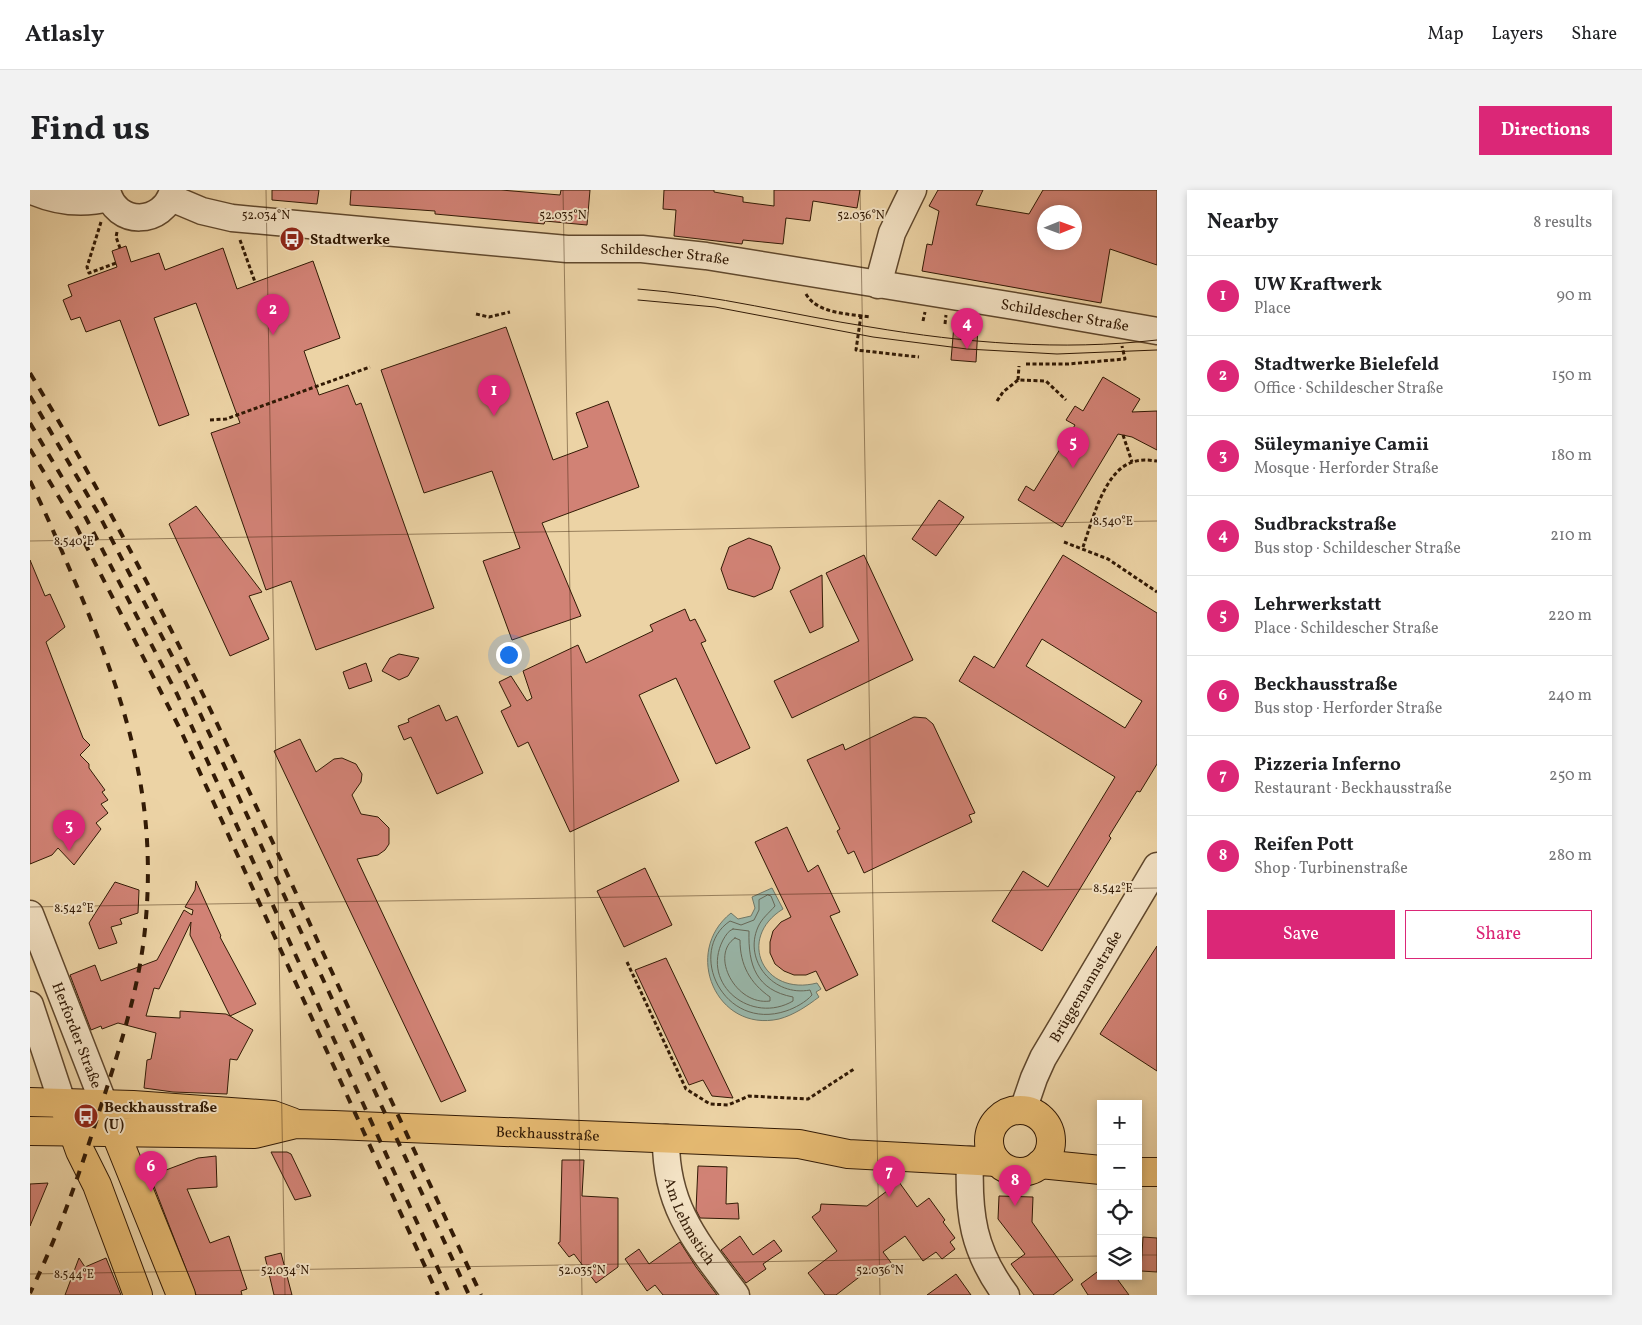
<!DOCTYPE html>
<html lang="en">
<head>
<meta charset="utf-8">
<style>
	body { margin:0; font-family:Vollkorn,serif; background:#f2f2f2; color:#202124 }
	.controls { position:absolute; right:15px; bottom:15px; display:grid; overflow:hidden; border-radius:0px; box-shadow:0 2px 8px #0003 }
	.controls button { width:45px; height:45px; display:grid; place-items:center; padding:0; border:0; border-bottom:1px solid #e0e0e0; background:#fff; color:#202124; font:25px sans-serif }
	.compass { position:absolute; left:1007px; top:15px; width:45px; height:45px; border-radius:50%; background:#fff; box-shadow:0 2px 8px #0003; rotate:89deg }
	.you { position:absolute; left:478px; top:464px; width:18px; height:18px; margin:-12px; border:4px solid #fff; border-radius:50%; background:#1a73e8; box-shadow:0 0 0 8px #1a73e833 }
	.badge { display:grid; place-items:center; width:32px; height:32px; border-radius:50%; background:#db2777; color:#fff; font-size:16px; font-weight:700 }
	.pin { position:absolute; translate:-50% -41px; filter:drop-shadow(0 1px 2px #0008) }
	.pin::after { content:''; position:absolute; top:26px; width:18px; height:15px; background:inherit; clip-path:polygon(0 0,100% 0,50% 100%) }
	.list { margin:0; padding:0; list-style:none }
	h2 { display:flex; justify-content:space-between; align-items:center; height:65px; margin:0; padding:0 20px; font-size:21px }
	h2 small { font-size:16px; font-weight:400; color:#757577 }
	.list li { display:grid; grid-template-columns:32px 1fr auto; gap:15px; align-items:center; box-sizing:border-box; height:80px; padding:0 20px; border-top:1px solid #e0e0e0 }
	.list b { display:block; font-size:19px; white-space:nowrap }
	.list p { margin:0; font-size:16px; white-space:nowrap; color:#757577 }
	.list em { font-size:16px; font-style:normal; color:#757577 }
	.actions { display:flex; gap:10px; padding:15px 20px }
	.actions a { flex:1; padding:11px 0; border:1px solid #db2777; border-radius:0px; text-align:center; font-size:18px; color:#db2777 }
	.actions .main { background:#db2777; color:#fff }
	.icon { flex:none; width:28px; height:28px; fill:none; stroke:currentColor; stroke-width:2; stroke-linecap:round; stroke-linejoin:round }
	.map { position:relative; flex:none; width:1127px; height:1105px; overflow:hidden; border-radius:0px }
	header { display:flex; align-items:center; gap:30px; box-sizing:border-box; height:70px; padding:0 25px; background:#fff; border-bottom:1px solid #e0e0e0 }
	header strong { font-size:24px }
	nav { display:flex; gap:28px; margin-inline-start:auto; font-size:18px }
	.intro { display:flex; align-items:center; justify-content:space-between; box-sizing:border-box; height:120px; padding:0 30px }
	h1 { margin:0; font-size:35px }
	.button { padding:12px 22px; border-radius:0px; background:#db2777; color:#fff; font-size:18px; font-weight:700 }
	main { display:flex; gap:30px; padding:0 30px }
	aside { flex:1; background:#fff; border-radius:0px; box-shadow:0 2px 8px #0003 }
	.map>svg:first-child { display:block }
	.water { fill:#99b7aa; stroke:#707868 }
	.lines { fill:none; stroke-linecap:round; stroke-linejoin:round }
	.shore { stroke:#666858; stroke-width:1 }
	.building { fill:#d18275; stroke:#321a05; fill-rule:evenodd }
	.minor-casing { stroke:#60482d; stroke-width:29 }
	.major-casing { stroke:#321a05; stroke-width:30 }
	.path { stroke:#321a05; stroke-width:3; stroke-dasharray:4 2.5; stroke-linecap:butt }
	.minor { stroke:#f3e2c4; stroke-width:26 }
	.major { stroke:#e6ba72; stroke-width:28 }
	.tram { stroke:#321a05; stroke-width:1 }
	.rail { stroke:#321a05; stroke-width:4; stroke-dasharray:9 9; stroke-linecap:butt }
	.ticks { fill:none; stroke:#321a05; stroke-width:1; stroke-opacity:0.45 }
	.labels { text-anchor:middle; stroke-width:4; stroke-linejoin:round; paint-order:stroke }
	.poi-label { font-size:15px; font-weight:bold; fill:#321a05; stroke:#f3e2c4; text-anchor:start }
	.street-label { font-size:15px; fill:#321a05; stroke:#f3e2c4 }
	.ticks-label { font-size:12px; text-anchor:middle; fill:#321a05; stroke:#f3e2c4; stroke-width:4; stroke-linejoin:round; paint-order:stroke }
</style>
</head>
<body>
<header>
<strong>Atlasly</strong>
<nav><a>Map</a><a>Layers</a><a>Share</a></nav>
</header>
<div class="intro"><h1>Find us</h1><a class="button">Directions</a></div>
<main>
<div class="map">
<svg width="1127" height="1105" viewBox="0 0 1127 1105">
	<rect width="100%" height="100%" fill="#ecd3a5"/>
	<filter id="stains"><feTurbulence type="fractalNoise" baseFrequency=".004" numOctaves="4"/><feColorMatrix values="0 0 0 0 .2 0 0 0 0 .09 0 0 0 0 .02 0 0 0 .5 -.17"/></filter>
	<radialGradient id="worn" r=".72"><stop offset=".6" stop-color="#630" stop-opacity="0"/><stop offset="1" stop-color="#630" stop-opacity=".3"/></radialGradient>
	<!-- water -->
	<path class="water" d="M742 698 753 719C706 748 733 807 787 793L791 799 786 802 789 807C777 816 764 825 749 829 686 843 652 762 701 723L708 729 721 726 725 718 722 707Z"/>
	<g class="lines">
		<!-- shore -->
		<g class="shore">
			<path d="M738 705 741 706 745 716C739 723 732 728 728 737 713 771 744 807 780 800L782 805C776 812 765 818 756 821 693 842 656 761 700 731L711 735 724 730 729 720V710Z"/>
			<path d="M703 739 719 741C718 775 726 800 763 807V811C722 835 670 795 693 750 696 745 698 741 703 739Z"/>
			<path d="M705 748 710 750C710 775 720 793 740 807V811C706 816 679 765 705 748Z"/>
		</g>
	</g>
	<!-- building -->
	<g class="building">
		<path d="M242 0H289L287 14 242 10Z"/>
		<path d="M321 0H471L530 5 531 0H560L557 35 515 31 514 34 405 24V21L320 15Z"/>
		<path d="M634 0H684V2L713 7V12L744 16V0H830L827 18 783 11 780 31 756 28 753 54 713 50 712 54 644 46 646 20 633 19Z"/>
		<path d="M908 0H953L946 15 999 24 1013 0H1127V75L1080 59 1071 113 892 81 897 54 902 55 909 21 899 16ZM1014 22H1044V52H1014Z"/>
		<path d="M96 56 101 72 129 63 135 80 193 58 207 99 283 71 310 148 274 161 289 205 318 195 326 215 331 213 404 418 286 460 261 391 236 400 181 243 210 233 166 113 124 128 159 225 129 236 90 130 56 142 50 127 41 130 33 110 42 106 38 95 87 77 82 61Z"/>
		<path d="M924 135 948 137 946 172 921 170Z"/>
		<path d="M476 137 523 270 558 257 546 223 578 211 609 297 512 333 551 426 482 450 453 371 490 358 462 281 394 303 351 180Z"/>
		<path d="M1073 187 1110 209 1102 222 1127 221V260L1102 247 1088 244 1032 337 988 310 996 296 1004 301 1045 235 1036 230 1045 216 1053 221Z"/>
		<path d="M909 310 934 327 906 366 882 349Z"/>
		<path d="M166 316 232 402 219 406 239 449 200 466 139 334Z"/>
		<path d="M719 348 741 356 750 378 742 399 724 407 698 399 691 379 699 357Z"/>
		<path d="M834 365 883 470 762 528 744 491 829 451 796 383Z"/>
		<path d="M1033 365 1127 423V574L1110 602 1107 601 1079 646 1081 648 1012 761 962 731 993 681 1018 697 1085 587 929 491 944 466 964 478ZM1012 449 1112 511 1095 538 996 476Z"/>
		<path d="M0 370 15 406 20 404 35 437 16 452 53 548 60 555 50 565 59 574V578L75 600 72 602 78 610 71 614 78 623 66 633 71 639 44 675 28 658 22 665 0 674Z"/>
		<path d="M792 385 793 437 780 443 760 401Z"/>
		<path d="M655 419 660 431 665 429 676 451 671 453 720 558 686 574 646 488 609 505 649 591 540 642 498 552 488 557 471 521 481 516 469 492 481 486 497 511 502 508 493 481 548 455 556 473 623 441 620 435Z"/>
		<path d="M369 464 389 468 378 486 369 490 352 481 360 468Z"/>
		<path d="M336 473 342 491 319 499 313 482Z"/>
		<path d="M409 515 416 531 427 526 453 583 407 604 381 547 374 550 368 536 379 532 378 529Z"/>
		<path d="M884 527 896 528 903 534 945 623 939 625 942 632 834 683 824 661 818 664 807 641 810 639 777 570 813 554 815 560Z"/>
		<path d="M270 549 286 582 304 569 312 568 326 574 332 584 331 592 322 605 331 624 348 627 359 638V654L355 660 348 665 327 669 436 901 411 912 244 561Z"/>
		<path d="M757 637 778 682 788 675 810 722 800 726 828 785 796 801 786 781 776 785H764L754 781 745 774 740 763V752L743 741 751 732 761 727 725 652Z"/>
		<path d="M615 678 642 735 594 757 567 701Z"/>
		<path d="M166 691 191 746 190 747 226 814 200 826 223 840 207 870 200 869 197 904 143 902 114 898 117 870 121 869 126 843 88 833 72 839 71 836 61 840 40 785 65 775 71 791 127 770 154 720 162 725 163 720 155 717 165 700ZM161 732 160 745 200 826 196 824 150 821V828L116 826 124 798 129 799Z"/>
		<path d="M85 692 109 700 108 723 90 729 92 734 81 737 87 753 69 759 59 733Z"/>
		<path d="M1127 756V881L1070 844Z"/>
		<path d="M636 768 690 881 703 908 682 906 673 890 659 895 605 780Z"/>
		<path d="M241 962H257L261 964 281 1006 265 1010Z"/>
		<path d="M186 966 187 997 157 999 180 1053 199 1046 217 1099 211 1101 212 1105H166L120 986 168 968Z"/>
		<path d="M532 970H554L552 1006 588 1008V1077L566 1093 544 1064 539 1067 528 1053 530 1052Z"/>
		<path d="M668 976 697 977 696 1014 708 1013 709 1029 670 1028 666 1020Z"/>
		<path d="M869 992 887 1017 899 1008 915 1030 913 1032 925 1048 920 1052 925 1059 912 1069 906 1062 893 1071 875 1046 853 1062 862 1074 847 1085 841 1078 806 1105H795L778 1083 807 1061 782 1027 790 1021 791 1014 837 1016Z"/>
		<path d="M18 993 0 1036V994Z"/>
		<path d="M969 1006 1003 1007 1002 1032 1043 1090 1023 1105H1004L981 1074 995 1064 968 1029Z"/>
		<path d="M710 1046 723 1065 744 1050 752 1061 733 1074 736 1079 716 1093 691 1060Z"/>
		<path d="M1113 1047 1127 1048V1082L1111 1081Z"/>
		<path d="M650 1052 666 1077 687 1105H633L625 1095 617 1101 595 1069 609 1059 619 1074Z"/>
		<path d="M251 1063 262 1105H244L235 1067Z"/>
		<path d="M49 1068 55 1077 76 1068 91 1105H35Z"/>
		<path d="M1071 1079V1086H1085L1099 1105H1058L1051 1094Z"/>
		<path d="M926 1084 941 1105H897Z"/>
	</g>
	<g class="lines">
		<defs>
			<g id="minor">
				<path d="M0 0C26 12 51 15 79 8"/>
				<path d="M77 0C85 37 134 36 143 0"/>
				<path id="s1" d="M141 8 172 21 202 28 537 59H612L676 66 990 117 1127 141"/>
				<path d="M848 95 862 43 883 0"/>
				<path id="s2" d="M0 724 74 914"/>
				<path d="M0 815 32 912"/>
				<path id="s3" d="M993 920 1004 888 1013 868 1127 676"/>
				<path id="s4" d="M636 948C635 1017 667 1053 706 1105"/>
				<path d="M940 970C938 1024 943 1061 976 1105"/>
			</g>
			<g id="major">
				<path d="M0 912 103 915 243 925 262 932"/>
				<circle cx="990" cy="951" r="31"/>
				<path d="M37 925 50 961 67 995 108 1105"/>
				<path d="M79 927 151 1105"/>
				<path id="s5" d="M0 941 225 944 266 934 304 935 769 954 818 964 967 972"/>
				<path d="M1010 974 1071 980"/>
				<path d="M1108 982H1127"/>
			</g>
		</defs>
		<!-- minor casing -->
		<use href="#minor" class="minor-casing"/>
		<!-- major casing -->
		<use href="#major" class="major-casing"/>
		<!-- path -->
		<g class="path">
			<path d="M71 32 57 77 59 83 86 73"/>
			<path d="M87 42 86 47 90 58"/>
			<path d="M210 50 225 92"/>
			<path d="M776 104C787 124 820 124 841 127"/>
			<path d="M446 124 459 127 480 122"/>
			<path d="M831 125 826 160 889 167"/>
			<path d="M893 131 895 122"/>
			<path d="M915 134 916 125"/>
			<path d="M996 174H1038L1095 169 1092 156"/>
			<path d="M988 190 989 176"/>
			<path d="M967 211 973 202 988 190 1016 191 1036 210"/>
			<path d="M180 230 196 229 340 177"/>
			<path d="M1093 245 1102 272"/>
			<path d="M1034 352 1078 369 1127 402"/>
			<path d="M1053 357C1062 332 1074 280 1103 272 1111 269 1119 270 1127 271"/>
			<path d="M597 772 656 899 680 914 698 915 719 906 778 909 824 879"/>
		</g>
		<!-- minor -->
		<use href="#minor" class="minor"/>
		<!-- major -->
		<use href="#major" class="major"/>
		<!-- tram -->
		<g class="tram">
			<path d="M608 99C687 105 762 125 840 137 935 153 1031 161 1127 150"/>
			<path d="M608 110 685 117 843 147 937 159 1027 164 1127 160"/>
		</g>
		<!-- rail -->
		<g class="rail">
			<path d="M0 183C111 366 201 559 289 754 343 871 397 988 451 1105"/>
			<path d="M0 206 68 323 155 491 439 1105"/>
			<path d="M0 233 56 328 147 504 420 1105"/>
			<path d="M0 259 45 334 151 541 408 1105"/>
			<path d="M0 291C18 327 33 364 49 401 96 512 126 606 116 728 111 794 90 857 70 919 50 982 29 1044 0 1103"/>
		</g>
	</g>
	<!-- ticks -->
	<path class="ticks" d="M236 0 255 1105M533 0 552 1105M830 0 850 1105M0 351 1127 331M0 717 1127 698M1108 1065H1127M0 1084 1071 1066"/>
	<!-- icons -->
	<defs>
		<symbol id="bus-disc" viewBox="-11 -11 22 22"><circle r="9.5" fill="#8f2418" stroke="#f3e2c4"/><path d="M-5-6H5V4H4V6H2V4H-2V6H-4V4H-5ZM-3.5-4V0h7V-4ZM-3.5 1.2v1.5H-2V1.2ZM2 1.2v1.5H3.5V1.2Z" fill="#fff"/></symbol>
	</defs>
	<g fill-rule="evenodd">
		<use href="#bus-disc" x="248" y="35" width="28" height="28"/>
		<use href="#bus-disc" x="42" y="912" width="28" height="28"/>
	</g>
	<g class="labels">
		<!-- poi labels -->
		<g class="poi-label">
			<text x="280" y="54">Stadtwerke</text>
			<text x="74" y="922">Beckhausstraße<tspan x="74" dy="17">(U)</tspan></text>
		</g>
		<!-- street labels -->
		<g class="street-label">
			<text dy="5" stroke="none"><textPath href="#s1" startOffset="499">Schildescher Straße</textPath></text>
			<text dy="5" stroke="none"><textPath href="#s1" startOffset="904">Schildescher Straße</textPath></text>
			<text dy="5" stroke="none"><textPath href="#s3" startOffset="139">Brüggemannstraße</textPath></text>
			<text dy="5" stroke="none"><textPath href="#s2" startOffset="130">Herforder Straße</textPath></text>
			<text dy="5" stroke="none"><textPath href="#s5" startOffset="519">Beckhausstraße</textPath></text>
			<text dy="5" stroke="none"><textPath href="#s4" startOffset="88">Am Lehmstich</textPath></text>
		</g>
	</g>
	<g class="ticks-label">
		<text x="236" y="29">52.034°N</text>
		<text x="533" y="29">52.035°N</text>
		<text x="831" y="29">52.036°N</text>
		<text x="1083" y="335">8.540°E</text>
		<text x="44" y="355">8.540°E</text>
		<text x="1083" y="702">8.542°E</text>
		<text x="44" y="722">8.542°E</text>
		<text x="255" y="1084">52.034°N</text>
		<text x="552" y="1084">52.035°N</text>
		<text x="850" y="1084">52.036°N</text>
		<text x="44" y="1088">8.544°E</text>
	</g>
	<rect width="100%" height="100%" filter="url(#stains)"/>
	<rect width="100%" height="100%" fill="url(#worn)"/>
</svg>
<div class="controls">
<button>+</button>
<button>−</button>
<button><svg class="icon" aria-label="locate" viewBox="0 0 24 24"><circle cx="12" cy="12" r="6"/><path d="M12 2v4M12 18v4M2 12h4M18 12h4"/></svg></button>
<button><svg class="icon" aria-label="layers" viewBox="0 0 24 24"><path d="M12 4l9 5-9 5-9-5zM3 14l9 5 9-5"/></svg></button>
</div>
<svg class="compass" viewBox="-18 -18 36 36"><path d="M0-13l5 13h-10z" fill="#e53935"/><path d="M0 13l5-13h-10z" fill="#757577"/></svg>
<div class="you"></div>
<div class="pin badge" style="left:464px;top:226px">1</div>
<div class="pin badge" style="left:243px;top:145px">2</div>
<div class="pin badge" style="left:39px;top:661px">3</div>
<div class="pin badge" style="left:937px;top:159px">4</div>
<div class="pin badge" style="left:1043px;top:278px">5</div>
<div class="pin badge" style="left:121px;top:1002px">6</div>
<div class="pin badge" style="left:859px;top:1007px">7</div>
<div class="pin badge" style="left:985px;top:1016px">8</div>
</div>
<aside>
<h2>Nearby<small>8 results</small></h2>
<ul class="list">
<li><span class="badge">1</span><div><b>UW Kraftwerk</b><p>Place</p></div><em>90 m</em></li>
<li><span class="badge">2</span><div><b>Stadtwerke Bielefeld</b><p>Office · Schildescher Straße</p></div><em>150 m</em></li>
<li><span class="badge">3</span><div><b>Süleymaniye Camii</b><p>Mosque · Herforder Straße</p></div><em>180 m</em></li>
<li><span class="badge">4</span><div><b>Sudbrackstraße</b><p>Bus stop · Schildescher Straße</p></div><em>210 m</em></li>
<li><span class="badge">5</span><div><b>Lehrwerkstatt</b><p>Place · Schildescher Straße</p></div><em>220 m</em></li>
<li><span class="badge">6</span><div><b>Beckhausstraße</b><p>Bus stop · Herforder Straße</p></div><em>240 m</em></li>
<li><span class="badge">7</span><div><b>Pizzeria Inferno</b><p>Restaurant · Beckhausstraße</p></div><em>250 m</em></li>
<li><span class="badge">8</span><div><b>Reifen Pott</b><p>Shop · Turbinenstraße</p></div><em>280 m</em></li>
</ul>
<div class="actions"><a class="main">Save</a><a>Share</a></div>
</aside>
</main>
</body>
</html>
